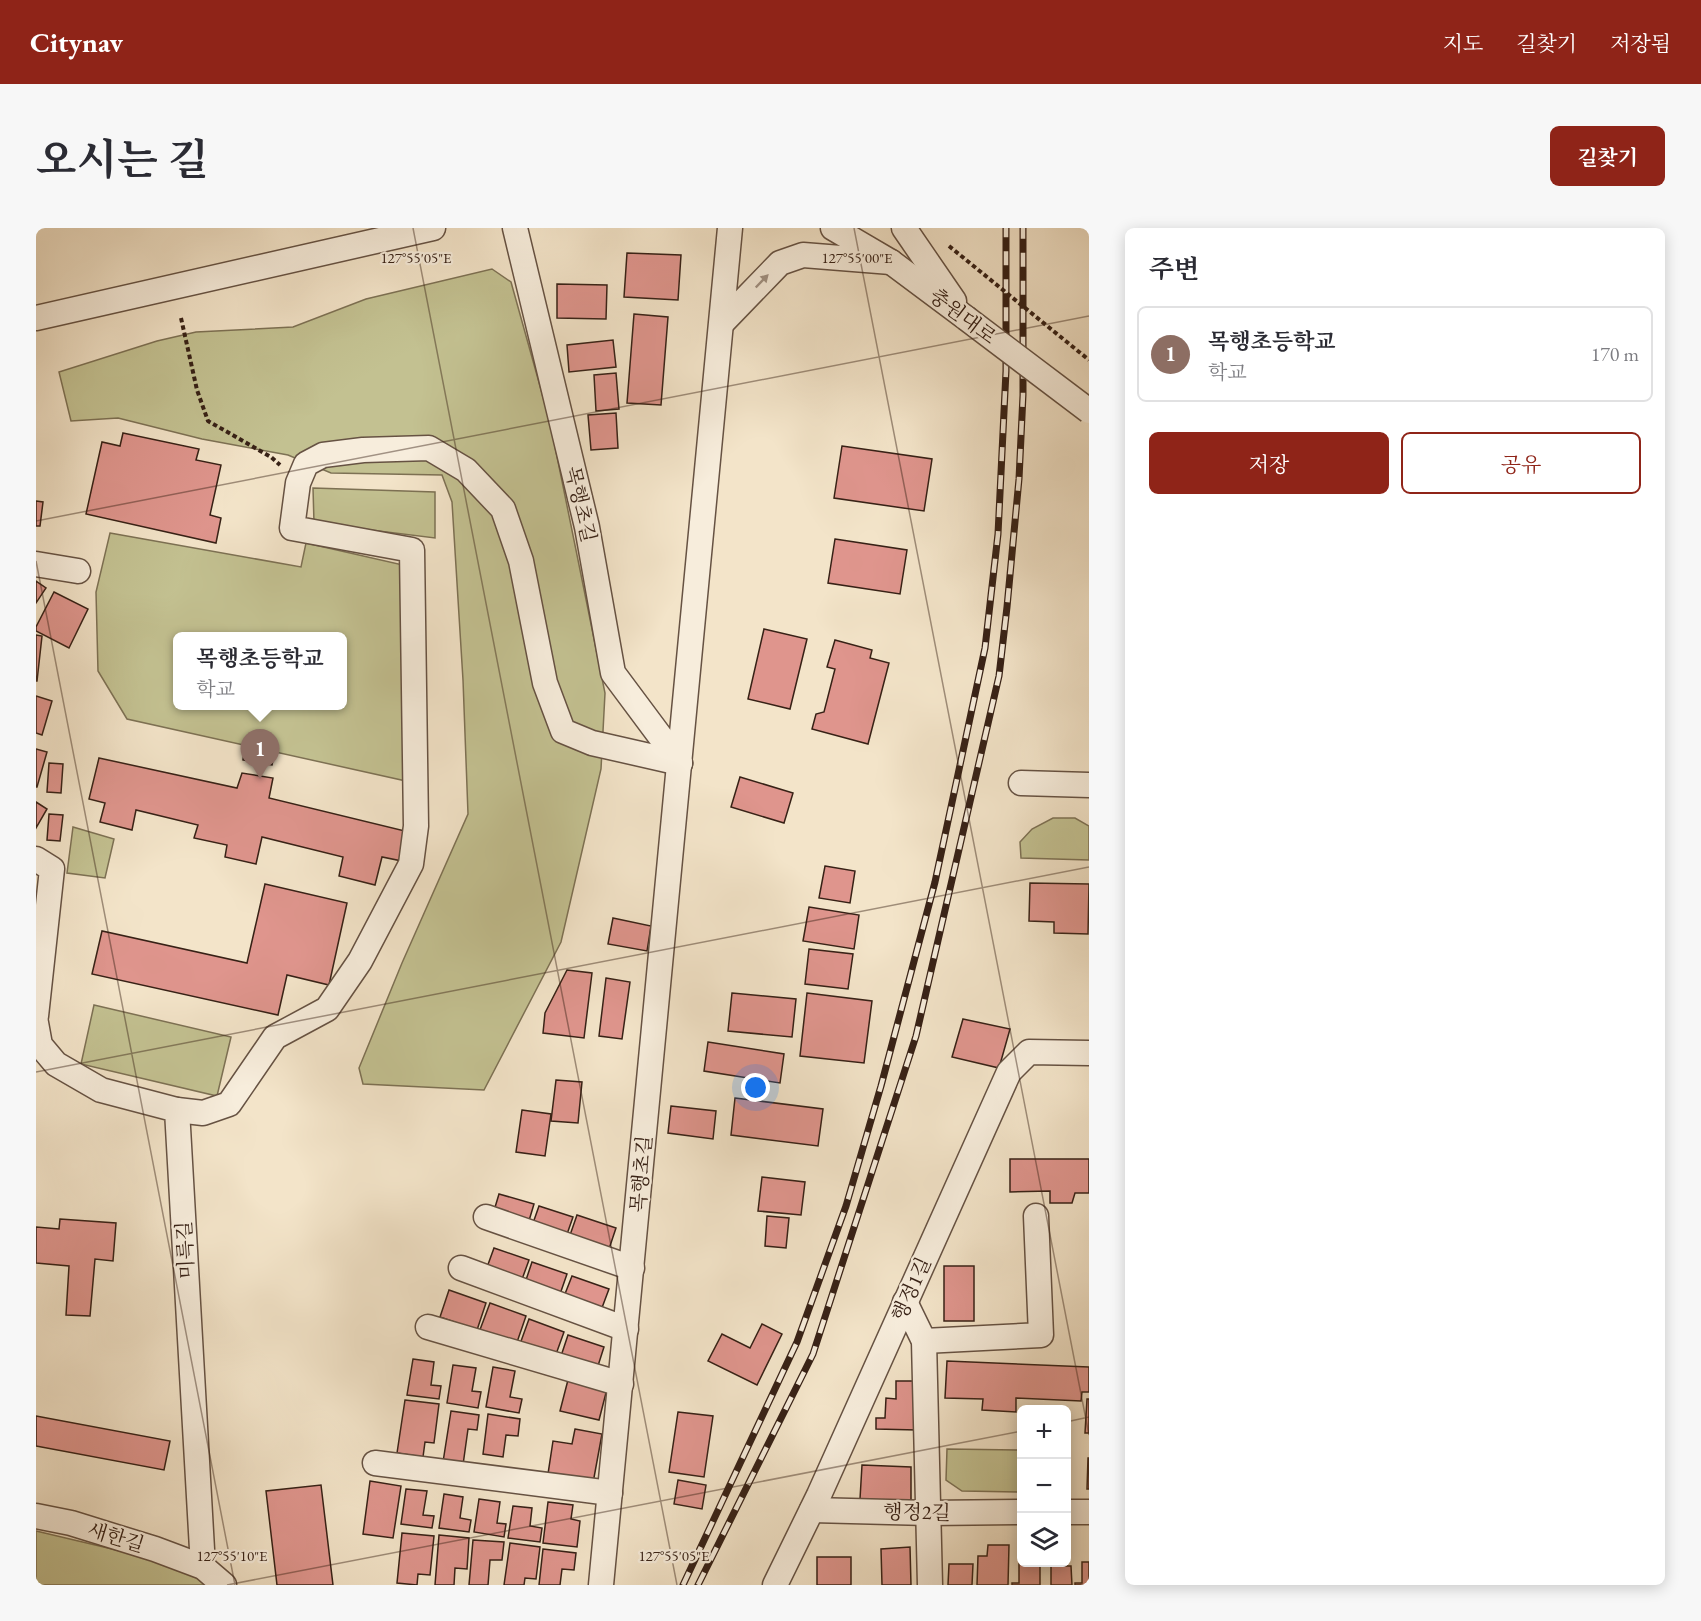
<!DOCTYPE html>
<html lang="ko">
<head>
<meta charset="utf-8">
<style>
	body { margin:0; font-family:"EB Garamond","Noto Serif KR",serif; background:#f7f7f7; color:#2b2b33 }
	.controls { position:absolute; right:18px; bottom:18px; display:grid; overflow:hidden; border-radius:9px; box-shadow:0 3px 15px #0003 }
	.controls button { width:54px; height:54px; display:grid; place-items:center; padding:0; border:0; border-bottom:2px solid #e1e1e2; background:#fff; color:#2b2b33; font:30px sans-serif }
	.you { position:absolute; left:720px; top:860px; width:21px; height:21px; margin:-15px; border:4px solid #fff; border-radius:50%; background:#1a73e8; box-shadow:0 0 0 9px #1a73e833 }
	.badge { display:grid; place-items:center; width:39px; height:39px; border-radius:50%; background:#8f2418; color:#fff; font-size:20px; font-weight:700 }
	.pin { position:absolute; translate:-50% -50px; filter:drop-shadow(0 2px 3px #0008) }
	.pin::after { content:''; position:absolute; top:32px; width:21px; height:18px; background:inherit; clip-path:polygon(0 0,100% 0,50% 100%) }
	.popup { position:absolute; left:137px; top:404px; width:174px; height:78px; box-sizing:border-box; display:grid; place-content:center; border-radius:9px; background:#fff; filter:drop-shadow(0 2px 4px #0005); font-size:20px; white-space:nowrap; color:#7c7c81 }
	.popup b { font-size:22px; color:#2b2b33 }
	.popup::after { content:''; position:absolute; left:50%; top:100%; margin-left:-12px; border:12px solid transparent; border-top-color:#fff }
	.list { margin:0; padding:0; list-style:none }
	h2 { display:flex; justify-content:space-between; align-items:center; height:78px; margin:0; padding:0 24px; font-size:26px }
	h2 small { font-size:20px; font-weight:400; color:#7c7c81 }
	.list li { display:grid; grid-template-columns:39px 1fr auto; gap:18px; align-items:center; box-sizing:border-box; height:96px; margin:0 12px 12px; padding:0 12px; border:2px solid #e1e1e2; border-radius:9px }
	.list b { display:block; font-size:22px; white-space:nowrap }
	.list p { margin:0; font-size:20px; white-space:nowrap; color:#7c7c81 }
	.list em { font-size:20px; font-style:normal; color:#7c7c81 }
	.actions { display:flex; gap:12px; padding:18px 24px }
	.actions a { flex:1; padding:14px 0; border:2px solid #8f2418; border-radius:9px; text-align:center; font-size:21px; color:#8f2418 }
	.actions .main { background:#8f2418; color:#fff }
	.icon { flex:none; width:33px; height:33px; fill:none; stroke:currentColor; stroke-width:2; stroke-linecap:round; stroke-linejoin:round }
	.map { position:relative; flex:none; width:1053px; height:1357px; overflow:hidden; border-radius:9px }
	header { display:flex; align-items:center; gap:36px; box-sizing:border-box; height:84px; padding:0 30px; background:#8f2418; color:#fff }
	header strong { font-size:28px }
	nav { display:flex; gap:33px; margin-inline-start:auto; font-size:21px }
	.intro { display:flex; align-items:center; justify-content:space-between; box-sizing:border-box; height:144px; padding:0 36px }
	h1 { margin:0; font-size:42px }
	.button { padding:15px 27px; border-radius:9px; background:#8f2418; color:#fff; font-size:21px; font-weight:700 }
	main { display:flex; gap:36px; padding:0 36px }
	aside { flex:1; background:#fff; border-radius:9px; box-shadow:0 3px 15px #0003 }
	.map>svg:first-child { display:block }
	.green { fill:#c3c191; stroke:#7d7154; stroke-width:1.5; fill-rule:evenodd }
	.building { fill:#df958d; stroke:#372116; stroke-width:1.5 }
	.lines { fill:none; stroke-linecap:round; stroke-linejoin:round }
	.minor-casing { stroke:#665243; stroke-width:27 }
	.path { stroke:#372116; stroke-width:4; stroke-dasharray:4.5 3; stroke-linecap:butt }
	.minor { stroke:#f7eddc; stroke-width:24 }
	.rail-casing { stroke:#372116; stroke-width:7 }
	.rail { stroke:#f7eddc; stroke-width:4.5; stroke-dasharray:14; stroke-linecap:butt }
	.minor-bridge-casing { stroke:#665243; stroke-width:27; stroke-linecap:butt }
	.path-bridge { stroke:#372116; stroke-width:4; stroke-dasharray:4.5 3; stroke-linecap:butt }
	.minor-bridge { stroke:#f7eddc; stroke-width:24 }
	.oneway { fill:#a19183 }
	.ticks { fill:none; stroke:#372116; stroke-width:1.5; stroke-opacity:0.45 }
	.labels { text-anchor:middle; stroke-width:4.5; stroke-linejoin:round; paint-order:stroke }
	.street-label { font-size:20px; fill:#372116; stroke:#f7eddc }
	.ticks-label { font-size:15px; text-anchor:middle; fill:#372116; stroke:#f7eddc; stroke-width:4.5; stroke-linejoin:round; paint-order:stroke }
</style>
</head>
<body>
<header>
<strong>Citynav</strong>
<nav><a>지도</a><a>길찾기</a><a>저장됨</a></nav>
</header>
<div class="intro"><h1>오시는 길</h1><a class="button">길찾기</a></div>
<main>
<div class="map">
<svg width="1053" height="1357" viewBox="0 0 1053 1357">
	<rect width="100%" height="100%" fill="#f3e4c9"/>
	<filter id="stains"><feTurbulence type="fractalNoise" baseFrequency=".00333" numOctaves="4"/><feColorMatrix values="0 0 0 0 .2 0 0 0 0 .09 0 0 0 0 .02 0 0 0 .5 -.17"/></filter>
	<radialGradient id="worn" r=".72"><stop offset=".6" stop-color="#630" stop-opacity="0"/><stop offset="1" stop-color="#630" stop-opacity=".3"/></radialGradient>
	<!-- green -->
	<g class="green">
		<path d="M456 41 475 54 514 194 569 465 565 541 525 714 448 862 327 856 323 840 366 735 432 586 427 452 416 274 406 247 295 245 252 227 166 211 82 190 35 193 23 144 121 113 160 104 257 99 330 71Z"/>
		<path d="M277 260 399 264V310L278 295Z"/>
		<path d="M74 305 265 339 270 315 367 337 370 553 91 491 62 443 60 364ZM142 408H306V478H142Z"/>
		<path d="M1017 590H1039L1053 598V632L985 630 984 614 996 601Z"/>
		<path d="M37 599 78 611 69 650 31 645Z"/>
		<path d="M58 777 195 809 181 868 45 836Z"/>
		<path d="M911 1221 985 1222V1264L926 1263 910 1252Z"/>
		<path d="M0 1303 93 1325 182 1352 185 1357H0Z"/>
	</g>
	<!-- building -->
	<g class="building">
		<path d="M591 25 645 27 642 72 588 69Z"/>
		<path d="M521 56 571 57 570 91 521 90Z"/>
		<path d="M598 86 632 89 625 177 591 175Z"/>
		<path d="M577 112 580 139 533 144 531 117Z"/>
		<path d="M580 145 583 181 560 183 558 147Z"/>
		<path d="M580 185 582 220 555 222 552 187Z"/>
		<path d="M87 205 163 221 160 232 185 237 174 287 185 290 180 315 50 286 66 214 84 218Z"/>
		<path d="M806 218 896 231 888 283 798 270Z"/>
		<path d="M0 273 7 274 4 298H0Z"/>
		<path d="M799 311 871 322 864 366 792 355Z"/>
		<path d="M0 353 10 360 0 375Z"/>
		<path d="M18 364 52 381 33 420 0 403V399Z"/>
		<path d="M728 401 771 411 754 481 712 471Z"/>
		<path d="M0 407 6 408 1 453H0Z"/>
		<path d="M799 412 836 422 834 430 853 435 832 516 776 501 780 486 788 484 799 441 791 439Z"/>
		<path d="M0 468 16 473 6 507 0 505Z"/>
		<path d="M210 512 240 518 236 537 207 532Z"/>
		<path d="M0 521 11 524 1 559H0Z"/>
		<path d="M63 530 201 560 206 545 237 550 233 570 373 604 366 633 346 629 339 657 303 648 307 629 226 609 220 636 189 629 191 617 158 610 162 597 100 582 96 602 64 594 69 575 53 571Z"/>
		<path d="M13 535 27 536 25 565 11 564Z"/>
		<path d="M704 549 757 565 748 595 695 579Z"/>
		<path d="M0 574 11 581 0 600Z"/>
		<path d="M13 586 27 587 24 613 11 612Z"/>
		<path d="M789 638 819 643 814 675 783 670Z"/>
		<path d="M994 655 1053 656 1052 706 1018 705V694L993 693Z"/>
		<path d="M229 656 311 675 293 757 251 747 242 787 56 746 66 703 211 735Z"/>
		<path d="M773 679 823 687 818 721 767 713Z"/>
		<path d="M577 690 615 698 611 723 572 716Z"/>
		<path d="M773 721 817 726 812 761 769 756Z"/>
		<path d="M531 742 556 745 548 810 507 805 509 785Z"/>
		<path d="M570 750 594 754 586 811 563 808Z"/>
		<path d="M696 765 760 771 756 809 692 803Z"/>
		<path d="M771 765 836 773 828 835 764 828Z"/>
		<path d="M927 791 974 801 963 840 916 829Z"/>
		<path d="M672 814 748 826 744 855 668 843Z"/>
		<path d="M520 852 546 854 542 895 515 893Z"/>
		<path d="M699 870 787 881 782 918 695 907Z"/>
		<path d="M635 878 680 883 677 911 632 905Z"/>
		<path d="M486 882 515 886 509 928 480 924Z"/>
		<path d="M974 931H1053V965H1039L1036 975H1014V963L974 964Z"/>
		<path d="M726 949 769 954 765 987 722 983Z"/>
		<path d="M463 966 498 976 492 996 457 986Z"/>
		<path d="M503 978 537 989 530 1009 496 998Z"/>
		<path d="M541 987 580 1000 572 1024 533 1010Z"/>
		<path d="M731 988 753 990 750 1020 729 1018Z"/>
		<path d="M24 991 80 995 77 1033 59 1031 54 1088 30 1087 33 1038 0 1035V999L23 1001Z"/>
		<path d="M458 1020 493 1032 485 1054 450 1042Z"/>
		<path d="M496 1034 531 1046 523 1069 488 1058Z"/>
		<rect x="908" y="1038" width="30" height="55"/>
		<path d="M536 1048 573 1061 564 1085 527 1071Z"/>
		<path d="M413 1062 450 1075 441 1102 404 1089Z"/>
		<path d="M454 1075 490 1088 479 1120 442 1107Z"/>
		<path d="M493 1091 528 1104 519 1129 484 1116Z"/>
		<path d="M726 1096 746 1106 721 1157 672 1133 686 1106 714 1120Z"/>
		<path d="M532 1107 568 1119 560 1144 524 1131Z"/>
		<path d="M377 1131 398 1134 395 1157 405 1158 403 1171 371 1167Z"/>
		<path d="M911 1133 1053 1139V1164H1046L1045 1173 980 1170V1184L946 1182 947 1171 909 1170Z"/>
		<path d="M417 1137 440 1140 436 1163 445 1164 442 1180 411 1175Z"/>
		<path d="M457 1139 479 1143 474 1169 486 1171 483 1185 450 1179Z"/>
		<path d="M533 1148 572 1157 563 1192 524 1183Z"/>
		<path d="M860 1153H883L881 1202 840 1201V1190H849L850 1170 860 1171Z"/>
		<path d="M1051 1171H1053V1205H1049Z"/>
		<path d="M369 1172 403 1176 398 1215 389 1214 387 1229 361 1225Z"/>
		<path d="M415 1183 443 1187 441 1202 432 1201 427 1237 407 1234Z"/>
		<path d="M642 1184 677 1188 668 1249 633 1244Z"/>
		<path d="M452 1186 484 1191 482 1208 470 1207 467 1229 447 1226Z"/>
		<path d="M0 1188 134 1213 128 1242 0 1218Z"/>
		<path d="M539 1201 566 1206 557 1255 512 1246 517 1213 536 1216Z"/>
		<path d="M1052 1230H1053V1261H1051Z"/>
		<path d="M826 1237 875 1239V1273L824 1271Z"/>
		<path d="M642 1252 670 1257 666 1281 638 1276Z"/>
		<path d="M334 1253 365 1258 357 1310 327 1306Z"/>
		<path d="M285 1257 297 1357H241L230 1263Z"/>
		<path d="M370 1261 391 1263 387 1287 398 1288 396 1300 365 1296Z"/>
		<path d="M408 1266 427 1269 424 1290 435 1292 433 1304 403 1300Z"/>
		<path d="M443 1271 464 1274 461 1295 470 1296 468 1309 438 1304Z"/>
		<path d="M512 1274 537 1277 535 1291 544 1293 541 1319 507 1315Z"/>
		<path d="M477 1278 496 1280 494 1298 506 1300 504 1314 472 1310Z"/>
		<path d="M366 1305 398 1308 394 1347 382 1346 381 1357 361 1355Z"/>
		<path d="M403 1307 433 1310 431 1341 419 1340 418 1357H399Z"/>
		<path d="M437 1312 468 1314 466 1332H454L452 1357H433Z"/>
		<path d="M474 1315 504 1319 500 1351 489 1350 488 1357H468Z"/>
		<path d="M952 1317H973L972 1357H941L942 1328H951Z"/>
		<path d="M874 1319 875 1357H846L845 1321Z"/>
		<path d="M507 1321 540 1325 538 1342 526 1341 524 1357H503Z"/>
		<rect x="781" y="1329" width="34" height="28"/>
		<path d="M1046 1334H1053V1357H1039V1355H1046Z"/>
		<path d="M913 1336H937L936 1357H912Z"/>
		<path d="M983 1336H1004V1357H976V1355H983Z"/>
		<path d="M1015 1338H1035L1036 1357H1015Z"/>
	</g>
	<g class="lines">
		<defs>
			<g id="minor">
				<path d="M479 0 551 299 577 445 644 535"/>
				<path d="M797 0 855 34 930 90"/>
				<path d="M868 0 918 73"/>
				<path d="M0 90 397 0"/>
				<path d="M686 95 744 35 767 27 855 34"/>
				<path d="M0 336 42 343"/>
				<path d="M985 555 1053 557"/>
				<path d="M0 631 16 641 0 788"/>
				<path d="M0 795 4 817 20 836 65 862 141 882 167 1339"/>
				<path d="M141 882 167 885 193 876 239 809 291 781 324 733 375 636 380 598 376 322 256 300 262 255 270 236 287 227 327 222 393 220 430 242 467 281 485 333 509 455 527 503 556 515 644 535"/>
				<path d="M450 989 596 1040"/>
				<path d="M425 1040 590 1101"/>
				<path d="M869 1074 888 1113 894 1357"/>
				<path d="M392 1099 585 1156"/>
				<path d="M888 1113 1005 1107 1000 988"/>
				<path d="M339 1235 574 1265"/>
				<path d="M776 1282 892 1285 986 1284"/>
				<path d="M1030 1284H1053"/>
				<path d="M0 1288 35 1295 119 1321 167 1339 188 1357"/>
				<path d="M565 1357 694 0"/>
				<path d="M739 1357 783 1267 973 844 993 824 1053 825"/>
			</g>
		</defs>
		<!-- minor casing -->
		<use href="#minor" class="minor-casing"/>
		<!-- path -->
		<path class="path" d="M145 90 161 162 172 193 235 229 244 237"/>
		<!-- minor -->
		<use href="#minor" class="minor"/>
		<defs>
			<g id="rail">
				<path d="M647 1357 761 1114 810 978 845 858 899 654 949 420 962 306 970 143V0"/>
				<path d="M662 1357 777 1126 880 808 963 448 971 379 983 251 987 167V0"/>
			</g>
		</defs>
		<!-- rail casing -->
		<use href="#rail" class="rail-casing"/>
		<!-- rail -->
		<use href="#rail" class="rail"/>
		<defs>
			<path id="minor-bridge" d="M930 90 1053 183"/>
		</defs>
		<!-- minor-bridge casing -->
		<use href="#minor-bridge" class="minor-bridge-casing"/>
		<!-- path-bridge -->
		<path class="path-bridge" d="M913 18 1053 132"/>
		<!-- minor-bridge -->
		<use href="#minor-bridge" class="minor-bridge"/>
	</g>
	<!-- one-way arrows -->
	<defs><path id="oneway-solid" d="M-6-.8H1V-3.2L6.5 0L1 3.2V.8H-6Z" transform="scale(1.5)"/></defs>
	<use class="oneway" href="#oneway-solid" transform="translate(726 53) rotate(-46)"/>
	<!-- ticks -->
	<path class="ticks" d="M377 0 641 1357M818 0 1053 1207M0 293 1053 88M0 333 199 1357M0 844 1053 639M1030 1194 1053 1189M191 1357 986 1203"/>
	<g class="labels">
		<!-- street labels -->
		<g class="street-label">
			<text transform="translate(927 88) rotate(37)" y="7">충원대로</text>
			<text transform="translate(545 276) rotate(77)" y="7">목행초길</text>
			<text transform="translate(605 946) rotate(-85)" y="7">목행초길</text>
			<text transform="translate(149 1022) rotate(-93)" y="7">미륵길</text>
			<text transform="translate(875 1061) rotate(-66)" y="7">행정1길</text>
			<text transform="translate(881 1284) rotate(1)" y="7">행정2길</text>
			<text transform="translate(80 1309) rotate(17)" y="7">새한길</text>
		</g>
	</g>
	<g class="ticks-label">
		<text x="380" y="35">127°55'05"E</text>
		<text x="821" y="35">127°55'00"E</text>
		<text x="196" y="1333">127°55'10"E</text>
		<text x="638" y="1333">127°55'05"E</text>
	</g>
	<rect width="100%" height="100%" filter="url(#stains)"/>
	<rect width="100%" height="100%" fill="url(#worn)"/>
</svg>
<div class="controls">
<button>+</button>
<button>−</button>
<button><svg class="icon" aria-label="layers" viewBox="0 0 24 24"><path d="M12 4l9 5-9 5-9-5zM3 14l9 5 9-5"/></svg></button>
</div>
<div class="you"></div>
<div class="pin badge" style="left:224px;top:551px;background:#8d6e63">1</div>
<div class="popup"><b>목행초등학교</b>학교</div>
</div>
<aside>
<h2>주변<small></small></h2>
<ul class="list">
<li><span class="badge" style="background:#8d6e63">1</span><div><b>목행초등학교</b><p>학교</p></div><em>170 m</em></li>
</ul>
<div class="actions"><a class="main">저장</a><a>공유</a></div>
</aside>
</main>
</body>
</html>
